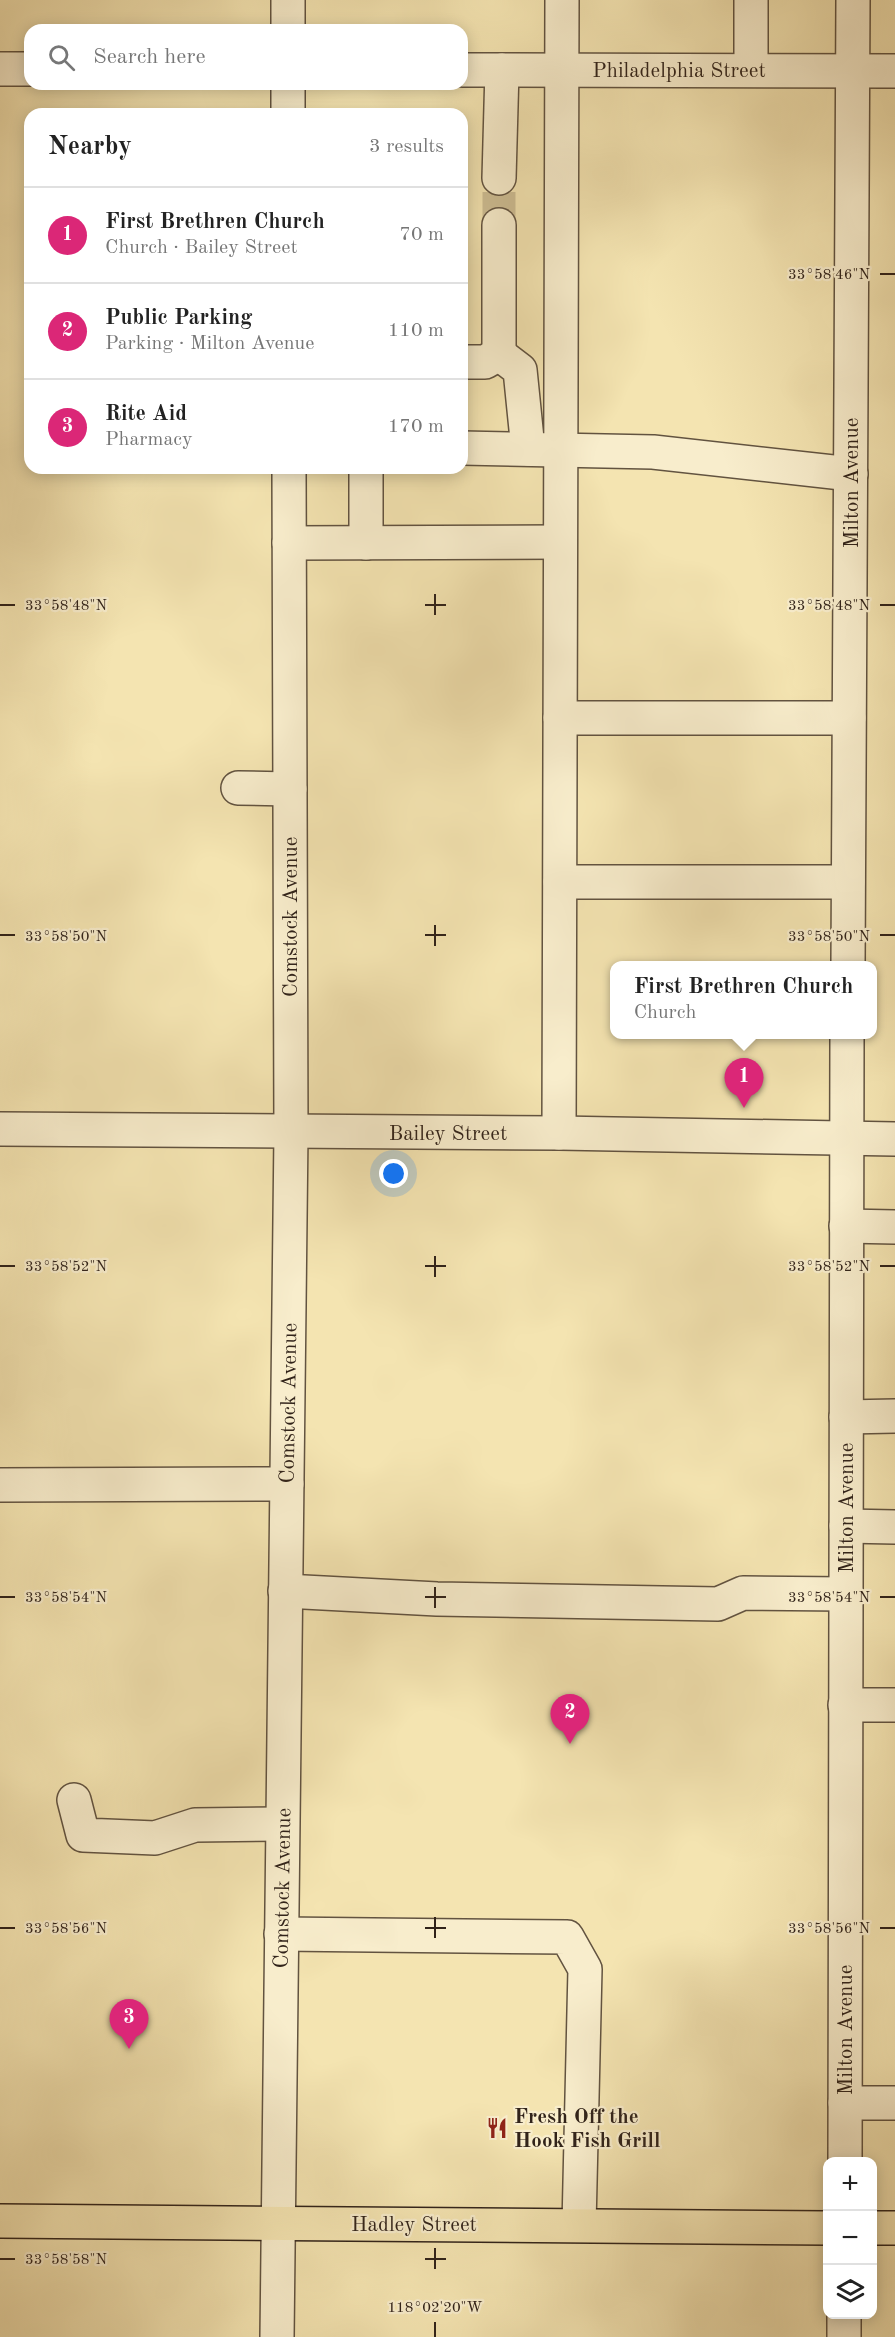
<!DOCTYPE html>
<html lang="en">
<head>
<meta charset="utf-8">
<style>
	body { margin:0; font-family:"Old Standard TT",serif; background:#f2f2f2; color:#222 }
	.controls { position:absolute; right:18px; bottom:18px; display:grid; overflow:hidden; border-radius:12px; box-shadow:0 3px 15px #0003 }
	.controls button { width:54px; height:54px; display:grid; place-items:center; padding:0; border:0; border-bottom:2px solid #e0e0e0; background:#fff; color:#222; font:30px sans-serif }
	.you { position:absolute; left:394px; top:1174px; width:21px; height:21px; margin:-15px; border:4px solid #fff; border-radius:50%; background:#1a73e8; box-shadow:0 0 0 9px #1a73e833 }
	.badge { display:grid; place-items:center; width:39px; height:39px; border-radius:50%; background:#db2777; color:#fff; font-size:20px; font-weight:700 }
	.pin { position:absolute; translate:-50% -50px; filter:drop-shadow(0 2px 3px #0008) }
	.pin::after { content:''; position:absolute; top:32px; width:21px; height:18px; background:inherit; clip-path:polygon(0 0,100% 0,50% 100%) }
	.popup { position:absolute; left:610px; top:961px; width:267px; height:78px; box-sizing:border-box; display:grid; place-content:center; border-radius:12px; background:#fff; filter:drop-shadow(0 2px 4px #0005); font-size:20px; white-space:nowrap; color:#767676 }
	.popup b { font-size:22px; color:#222 }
	.popup::after { content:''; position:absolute; left:50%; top:100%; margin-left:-12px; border:12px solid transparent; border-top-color:#fff }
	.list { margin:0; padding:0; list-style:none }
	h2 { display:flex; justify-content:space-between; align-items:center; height:78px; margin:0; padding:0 24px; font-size:26px }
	h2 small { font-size:20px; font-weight:400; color:#767676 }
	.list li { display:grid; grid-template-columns:39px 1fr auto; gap:18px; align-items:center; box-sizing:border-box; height:96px; padding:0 24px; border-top:2px solid #e0e0e0 }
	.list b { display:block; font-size:22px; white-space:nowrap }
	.list p { margin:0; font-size:20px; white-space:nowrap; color:#767676 }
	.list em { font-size:20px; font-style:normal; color:#767676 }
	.icon { flex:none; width:33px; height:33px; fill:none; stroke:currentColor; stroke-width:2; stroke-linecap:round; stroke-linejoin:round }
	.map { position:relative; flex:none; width:895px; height:2337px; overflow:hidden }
	.search { position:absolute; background:#fff; box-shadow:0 3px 15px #0003; left:24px; top:24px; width:444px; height:66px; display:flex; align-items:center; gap:15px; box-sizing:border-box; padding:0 21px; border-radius:18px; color:#767676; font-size:22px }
	.panel { position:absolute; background:#fff; box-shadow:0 3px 15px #0003; left:24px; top:108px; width:444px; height:366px; border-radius:18px }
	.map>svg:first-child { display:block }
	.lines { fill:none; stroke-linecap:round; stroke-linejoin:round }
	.minor-tunnel { stroke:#cdbd93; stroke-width:33; stroke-dasharray:33 16; stroke-linecap:butt }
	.minor-casing { stroke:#625340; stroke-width:36 }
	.major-casing { stroke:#31231a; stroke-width:36 }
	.minor { stroke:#f8edcc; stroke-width:33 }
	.major { stroke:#f4e4b1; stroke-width:33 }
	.ticks { fill:none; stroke:#31231a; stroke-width:2 }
	.labels { text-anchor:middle; stroke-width:4.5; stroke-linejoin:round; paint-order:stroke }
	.street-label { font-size:21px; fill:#31231a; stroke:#f8edcc }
	.poi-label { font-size:21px; font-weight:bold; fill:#31231a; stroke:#f8edcc; text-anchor:start }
	.ticks-label { font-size:15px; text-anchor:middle; fill:#31231a; stroke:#f8edcc; stroke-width:4.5; stroke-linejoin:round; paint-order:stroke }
</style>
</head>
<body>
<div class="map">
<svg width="895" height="2337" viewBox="0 0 895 2337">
	<rect width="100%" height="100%" fill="#f4e4b1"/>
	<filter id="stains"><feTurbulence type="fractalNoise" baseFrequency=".00333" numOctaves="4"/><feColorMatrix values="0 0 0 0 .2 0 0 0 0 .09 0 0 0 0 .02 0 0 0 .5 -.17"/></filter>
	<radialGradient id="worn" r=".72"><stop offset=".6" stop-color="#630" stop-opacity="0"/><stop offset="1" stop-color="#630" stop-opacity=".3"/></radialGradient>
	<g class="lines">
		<!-- minor-tunnel -->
		<path class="minor-tunnel" d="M499 225V178"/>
		<defs>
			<g id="minor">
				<path d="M751 0V70"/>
				<path d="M288 30V0"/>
				<path d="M0 69H30"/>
				<path d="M462 70 895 71"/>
				<path d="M288 84V114"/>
				<path d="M499 178 502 70"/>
				<path d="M499 225V354"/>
				<path d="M499 354 520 370 528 449"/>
				<path d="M462 362H485L499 354"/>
				<path d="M462 448 653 452 851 474"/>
				<path d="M289 543 560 542"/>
				<path d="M366 543V468"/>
				<path d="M560 718H849"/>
				<path d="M238 788 290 789"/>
				<path d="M560 882H848"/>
				<path d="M848 966 853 0"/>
				<path d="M0 1129 559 1133 895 1139"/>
				<path d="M559 1133 562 0"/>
				<path d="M846 1226 895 1227"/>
				<path d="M846 1417 895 1416"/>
				<path d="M0 1485 287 1484"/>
				<path d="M846 1526 895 1527"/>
				<path d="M285 1591 437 1599 718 1604 743 1593 846 1594"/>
				<path d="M845 1705H895"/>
				<path d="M74 1800 83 1835 155 1838 195 1825 282 1824"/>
				<path d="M281 1934 567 1937 585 1969 579 2225"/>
				<path d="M845 2103H895"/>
				<path d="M845 2162 847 1034"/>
				<path d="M844 2314V2337"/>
				<path d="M277 2337 291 1133 289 468"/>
			</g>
			<g id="major">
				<path d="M0 2221 828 2228"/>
				<path d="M872 2228H895"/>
			</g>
		</defs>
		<!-- minor casing -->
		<use href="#minor" class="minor-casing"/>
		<!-- major casing -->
		<use href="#major" class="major-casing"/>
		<!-- minor -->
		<use href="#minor" class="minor"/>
		<!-- major -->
		<use href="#major" class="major"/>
	</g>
	<!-- ticks -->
	<path class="ticks" d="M880 274H895M435 594V615M0 605H15M425 605H446M880 605H895M435 925V946M0 935H15M425 935H446M880 935H895M435 1256V1277M0 1266H15M425 1266H446M880 1266H895M435 1587V1608M0 1597H15M425 1597H446M880 1597H895M435 1917V1938M0 1928H15M425 1928H446M880 1928H895M435 2248V2269M0 2259H15M425 2259H446M435 2322V2337"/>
	<!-- icons -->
	<defs>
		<symbol id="restaurant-bare" viewBox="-9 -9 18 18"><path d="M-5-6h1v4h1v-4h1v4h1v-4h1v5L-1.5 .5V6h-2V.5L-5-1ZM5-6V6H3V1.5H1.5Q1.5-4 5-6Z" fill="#8f2418" stroke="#f8edcc" stroke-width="2.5" paint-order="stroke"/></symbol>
	</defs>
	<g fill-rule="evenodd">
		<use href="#restaurant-bare" x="482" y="2113" width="30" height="30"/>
	</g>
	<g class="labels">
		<!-- street labels -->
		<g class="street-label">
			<text x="679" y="77">Philadelphia Street</text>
			<text transform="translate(851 483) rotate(-90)" y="7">Milton Avenue</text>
			<text transform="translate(290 917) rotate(-90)" y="7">Comstock Avenue</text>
			<text x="448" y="1140">Bailey Street</text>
			<text transform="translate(288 1403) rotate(-89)" y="7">Comstock Avenue</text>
			<text transform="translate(846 1508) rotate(-90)" y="7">Milton Avenue</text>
			<text transform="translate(282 1888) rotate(-89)" y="7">Comstock Avenue</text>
			<text transform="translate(845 2030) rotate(-90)" y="7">Milton Avenue</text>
			<text x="414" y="2231">Hadley Street</text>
		</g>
		<!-- poi labels -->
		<g class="poi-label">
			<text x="514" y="2123">Fresh Off the<tspan x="514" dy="24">Hook Fish Grill</tspan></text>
		</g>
	</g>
	<g class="ticks-label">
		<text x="829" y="279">33°58'46"N</text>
		<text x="829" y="610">33°58'48"N</text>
		<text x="66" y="610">33°58'48"N</text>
		<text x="66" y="941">33°58'50"N</text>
		<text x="829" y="941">33°58'50"N</text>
		<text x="66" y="1271">33°58'52"N</text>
		<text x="829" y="1271">33°58'52"N</text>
		<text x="829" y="1602">33°58'54"N</text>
		<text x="66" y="1602">33°58'54"N</text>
		<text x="829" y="1933">33°58'56"N</text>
		<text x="66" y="1933">33°58'56"N</text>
		<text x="66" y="2264">33°58'58"N</text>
		<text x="435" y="2312">118°02'20"W</text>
	</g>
	<rect width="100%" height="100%" filter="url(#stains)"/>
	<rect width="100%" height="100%" fill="url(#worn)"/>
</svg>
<div class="controls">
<button>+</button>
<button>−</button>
<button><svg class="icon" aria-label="layers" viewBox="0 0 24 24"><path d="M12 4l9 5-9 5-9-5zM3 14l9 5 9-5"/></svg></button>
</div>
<div class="you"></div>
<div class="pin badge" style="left:744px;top:1108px">1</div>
<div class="popup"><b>First Brethren Church</b>Church</div>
<div class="pin badge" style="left:570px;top:1744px">2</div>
<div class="pin badge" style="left:129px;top:2049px">3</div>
<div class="search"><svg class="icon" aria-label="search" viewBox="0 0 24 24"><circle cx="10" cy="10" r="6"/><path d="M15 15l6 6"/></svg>Search here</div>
<section class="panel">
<h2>Nearby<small>3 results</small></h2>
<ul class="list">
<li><span class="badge">1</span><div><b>First Brethren Church</b><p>Church · Bailey Street</p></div><em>70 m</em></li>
<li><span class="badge">2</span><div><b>Public Parking</b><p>Parking · Milton Avenue</p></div><em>110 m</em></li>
<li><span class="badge">3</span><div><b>Rite Aid</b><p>Pharmacy</p></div><em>170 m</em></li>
</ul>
</section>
</div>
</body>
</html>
